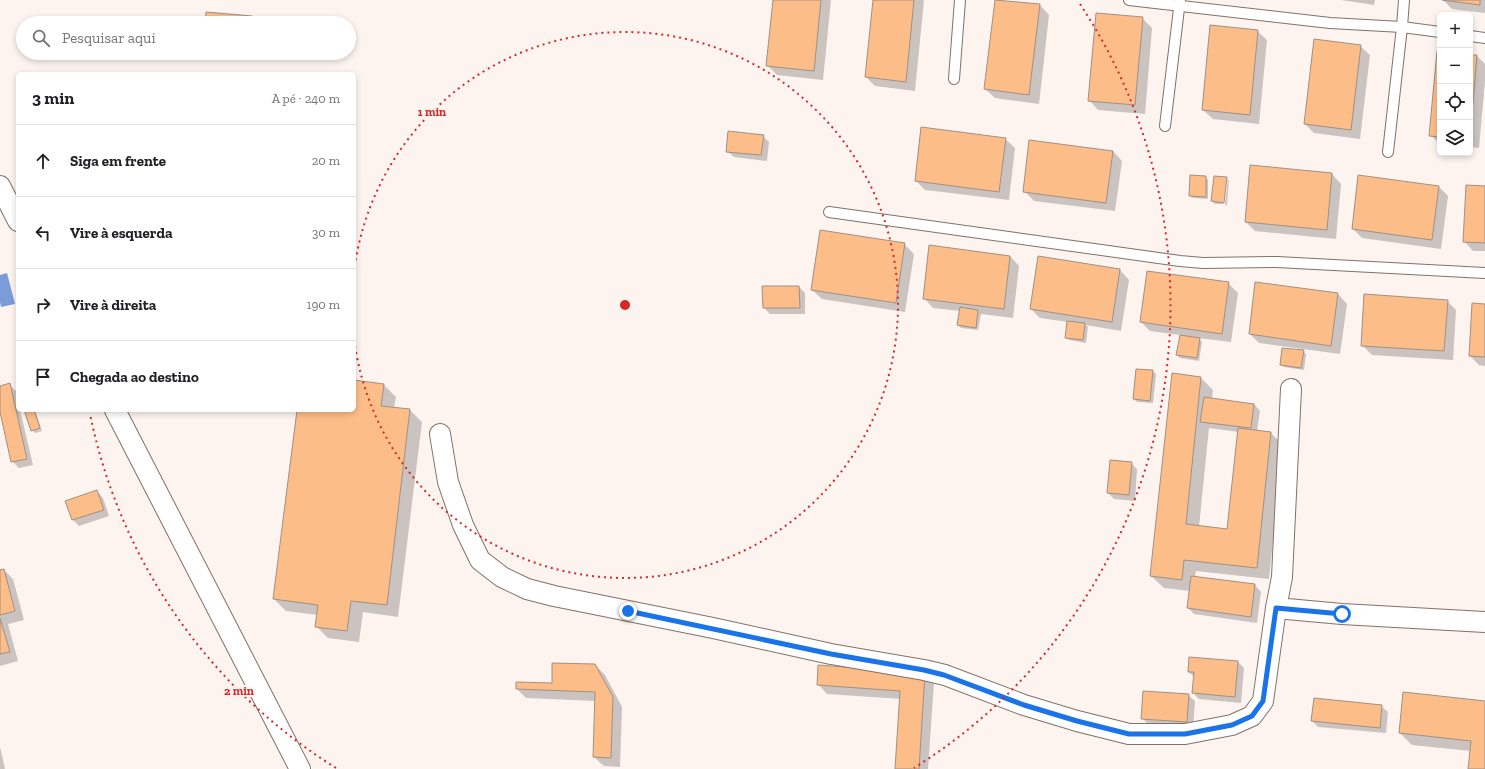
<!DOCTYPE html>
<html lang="pt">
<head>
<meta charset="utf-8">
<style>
	body { margin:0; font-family:"Zilla Slab",serif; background:#f2f2f2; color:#202124 }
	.controls { position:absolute; right:12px; top:12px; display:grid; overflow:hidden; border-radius:6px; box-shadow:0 2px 6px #0003 }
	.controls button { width:36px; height:36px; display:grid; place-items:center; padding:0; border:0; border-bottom:1px solid #e0e0e0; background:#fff; color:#202124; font:20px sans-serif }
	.stop { position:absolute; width:12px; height:12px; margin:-9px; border:3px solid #1a73e8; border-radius:50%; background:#fff }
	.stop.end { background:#1a73e8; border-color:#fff; box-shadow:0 1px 4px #0008 }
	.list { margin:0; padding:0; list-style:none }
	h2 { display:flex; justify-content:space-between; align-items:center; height:52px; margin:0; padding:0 16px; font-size:17px }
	h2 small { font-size:13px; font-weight:400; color:#757577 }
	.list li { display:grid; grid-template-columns:26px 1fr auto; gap:12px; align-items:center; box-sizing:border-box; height:72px; padding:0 16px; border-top:1px solid #e0e0e0 }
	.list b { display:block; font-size:15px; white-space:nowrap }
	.list em { font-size:13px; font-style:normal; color:#757577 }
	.icon { flex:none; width:22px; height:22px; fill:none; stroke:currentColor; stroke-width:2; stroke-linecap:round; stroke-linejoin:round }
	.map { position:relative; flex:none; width:1485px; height:769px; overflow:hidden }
	.search { position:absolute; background:#fff; box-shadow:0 2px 6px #0003; left:16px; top:16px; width:340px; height:44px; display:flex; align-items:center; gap:10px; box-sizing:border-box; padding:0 14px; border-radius:22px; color:#757577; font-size:15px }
	.panel { position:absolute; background:#fff; box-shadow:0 2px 6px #0003; left:16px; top:72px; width:340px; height:340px; border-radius:6px }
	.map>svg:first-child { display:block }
	.water { fill:#7a9dda }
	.shadow { fill:#0003; fill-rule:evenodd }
	.building { fill:#fcbd89; stroke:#a19082 }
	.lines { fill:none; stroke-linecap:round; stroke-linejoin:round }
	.lane-casing { stroke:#847067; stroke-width:12 }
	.street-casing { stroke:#847067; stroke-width:22 }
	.lane { stroke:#fff; stroke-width:10 }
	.street { stroke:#fff; stroke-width:20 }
	.route { stroke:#1a73e8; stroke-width:5 }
	.ring { fill:none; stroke:#d62828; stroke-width:2; stroke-dasharray:2 4 }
	.centre { fill:#d62828; stroke:#fdf4f0; stroke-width:2 }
	.ring-label { font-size:12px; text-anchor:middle; font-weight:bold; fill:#d62828; stroke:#fdf4f0; stroke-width:4; stroke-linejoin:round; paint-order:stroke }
</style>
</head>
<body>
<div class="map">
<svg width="1485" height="769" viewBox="0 0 1485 769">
	<rect width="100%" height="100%" fill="#fdf4f0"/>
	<!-- water -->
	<path class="water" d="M7 273 15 304 1 307 0 302V275Z"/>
	<!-- shadow -->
	<g class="shadow">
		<path d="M774 0H831L823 80 777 75 767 65Z"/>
		<path d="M874 0H924L915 91 875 86 866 77Z"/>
		<path d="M996 0 1040 5 1049 15 1039 104 995 98 985 89Z"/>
		<path d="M1341 0H1375L1374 5Z"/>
		<path d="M1443 0H1485V13L1452 9Z"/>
		<path d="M252 17 258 23H206Z"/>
		<path d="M1142 18 1152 28 1145 114 1098 110 1089 100Z"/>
		<path d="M1257 31 1267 40 1259 124 1213 119 1203 110Z"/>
		<path d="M1360 46 1370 55 1360 139 1314 133 1305 124Z"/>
		<path d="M1440 53V145L1431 135Z"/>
		<path d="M1470 56H1477L1485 64V81L1479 148 1470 147Z"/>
		<path d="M763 136 769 142 767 161 734 157 727 151Z"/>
		<path d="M1005 139 1015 148 1009 200 925 190 916 181Z"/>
		<path d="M1113 151 1122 161 1115 211 1034 201 1024 191Z"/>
		<path d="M1332 174 1341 184 1336 239 1255 231 1246 222Z"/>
		<path d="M1206 177 1208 180V199L1193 198 1190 196Z"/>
		<path d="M1215 177 1228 179H1226L1223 204H1215L1212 201Z"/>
		<path d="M1228 179 1229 181 1227 205H1225Z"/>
		<path d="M1439 187 1448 196 1441 249 1362 238 1353 229Z"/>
		<path d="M1485 187V251H1473L1464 241Z"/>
		<path d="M904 244 914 254 905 312 822 299 812 290Z"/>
		<path d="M930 246 1010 256 1019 266 1013 318 981 314 978 330 961 328 958 325 960 311 933 308 924 298Z"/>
		<path d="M1120 270 1129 280 1121 331 1086 325 1088 327 1086 343 1069 340 1066 337 1068 322 1040 318 1031 309Z"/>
		<path d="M1228 283 1238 293 1231 342 1198 338 1202 342 1199 361 1180 358 1177 355 1180 335 1150 331 1141 322Z"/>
		<path d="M799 287 805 293V314H770L764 308Z"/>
		<path d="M1338 294 1347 304 1340 354 1259 343 1250 334Z"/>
		<path d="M1447 301 1456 310 1453 360 1372 355 1362 345Z"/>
		<path d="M1485 305V366L1479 365 1470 356Z"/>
		<path d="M1303 351 1306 354 1304 370 1284 367 1281 364Z"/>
		<path d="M1153 371 1156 374 1153 403 1137 402 1134 399Z"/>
		<path d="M1201 378 1213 390 1212 399 1254 404 1260 411 1257 431 1271 433 1283 445 1269 579 1196 571 1195 578 1255 585 1261 592 1257 623 1194 614 1188 608 1190 591 1164 588 1151 576ZM1209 428 1239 432 1228 530 1199 527Z"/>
		<path d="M354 381 384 385 396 397 394 408 410 410 422 422 398 617 363 612 359 642 328 638 316 626 318 615 286 611 274 599 298 410H354Z"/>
		<path d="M10 385 16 391 18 400V410H20L33 465 19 468 12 461 0 407V387Z"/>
		<path d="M25 410H35L42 431 35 433 32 430Z"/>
		<path d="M1131 463 1137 469 1135 501 1114 499 1108 493Z"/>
		<path d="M97 491 103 498 109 516 79 526 73 520 67 501Z"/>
		<path d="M4 570 13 579 24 620 8 624 18 661 0 666V571Z"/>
		<path d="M1238 662 1244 668 1241 703 1199 699 1193 693 1194 677 1189 672Z"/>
		<path d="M595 665 605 675 622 707 620 767 604 766 594 757 596 701 526 698 517 689V683L553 684Z"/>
		<path d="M925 674 934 683 928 769H896L901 699 827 694 818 684Z"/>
		<path d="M1188 695 1195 701 1193 728 1149 725 1142 718Z"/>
		<path d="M1485 702V769H1469L1471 751 1412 745 1400 733Z"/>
		<path d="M1381 706 1388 712 1386 733 1318 727 1312 721Z"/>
		<path d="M0 747 5 769H0Z"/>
	</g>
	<!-- building -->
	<g class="building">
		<path d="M773 0H821L814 71 766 66Z"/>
		<path d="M873 0H914L906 82 865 77Z"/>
		<path d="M995 0 1040 4 1029 95 984 89Z"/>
		<path d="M1442 0H1480V5Z"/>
		<path d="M206 12 252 16V23H205Z"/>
		<path d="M1096 13 1143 17 1135 105 1088 101Z"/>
		<path d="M1210 25 1258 30 1250 115 1202 110Z"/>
		<path d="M1314 39 1361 45 1351 130 1304 124Z"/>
		<path d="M1437 51 1440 52V137L1429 136Z"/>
		<path d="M1470 55H1477L1470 137Z"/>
		<path d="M921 127 1006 138 999 192 915 181Z"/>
		<path d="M728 131 764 135 761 155 726 152Z"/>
		<path d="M1029 140 1113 151 1106 203 1023 192Z"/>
		<path d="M1250 165 1332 173 1327 230 1245 222Z"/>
		<path d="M1190 175 1206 176V197L1189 196Z"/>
		<path d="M1358 175 1439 186 1432 240 1352 229Z"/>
		<path d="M1214 176 1227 177 1224 203 1211 201Z"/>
		<path d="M1466 185 1485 186V243L1463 242Z"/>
		<path d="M820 230 905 243 896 303 811 290Z"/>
		<path d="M929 245 1010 256 1004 309 923 299Z"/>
		<path d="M1038 256 1120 269 1112 322 1030 309Z"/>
		<path d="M1147 271 1229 282 1222 334 1140 322Z"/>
		<path d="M1255 282 1338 293 1331 346 1249 334Z"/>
		<path d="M762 286H799L800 308H763Z"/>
		<path d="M1364 294 1448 300 1444 351 1361 346Z"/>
		<path d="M1472 303 1485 304V357L1469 356Z"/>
		<path d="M960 307 978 310 976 328 957 325Z"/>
		<path d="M1067 321 1085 323 1083 340 1065 338Z"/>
		<path d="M1180 335 1200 338 1197 358 1176 355Z"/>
		<path d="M1282 348 1304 350 1301 368 1280 365Z"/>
		<path d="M1136 369 1153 370 1150 401 1133 399Z"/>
		<path d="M1172 373 1201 377 1186 524 1227 529 1238 428 1271 432 1257 568 1184 560 1182 580 1150 576Z"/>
		<path d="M354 380 384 384 381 406 410 409 387 605 351 601 347 631 315 627 318 605 273 599 297 410H354Z"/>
		<path d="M10 383 27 459 11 462 0 412V386Z"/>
		<path d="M1204 397 1254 404 1251 428 1200 422Z"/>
		<path d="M24 410H34L40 428 31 431Z"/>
		<path d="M1110 460 1132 462 1129 495 1107 493Z"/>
		<path d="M97 490 104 510 72 520 65 501Z"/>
		<path d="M4 569 15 611 0 615V570Z"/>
		<path d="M1191 576 1255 584 1251 617 1187 608Z"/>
		<path d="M0 618 10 652 0 654Z"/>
		<path d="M1189 657 1238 661 1235 697 1192 693 1194 672H1188Z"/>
		<path d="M552 663 595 664 613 697 611 758 593 757 595 692 516 689V682L552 683Z"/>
		<path d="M818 665 925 673 919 769H895L900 691 817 685Z"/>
		<path d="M1143 691 1189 694 1187 722 1141 719Z"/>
		<path d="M1403 692 1485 701V769H1468L1471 741 1399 733Z"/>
		<path d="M1314 698 1382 705 1380 728 1311 721Z"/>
	</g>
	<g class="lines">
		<defs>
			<g id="lane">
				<path d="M1129 0 1330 23 1402 27 1440 32"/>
				<path d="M1470 36 1485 38"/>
				<path d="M954 79 960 0"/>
				<path d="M1165 126 1180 0"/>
				<path d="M1388 152 1402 27 1404 0"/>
				<path d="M829 212 1180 261 1203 263 1277 262 1485 273"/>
			</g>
			<g id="street">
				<path d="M0 186 18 221"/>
				<path d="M1291 389 1282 577 1276 608 1342 614 1485 622"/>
				<path d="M115 410 300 769"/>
				<path d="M440 434 448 482 463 525 480 560 502 577 527 589 554 596 713 628 831 654 924 670 945 675 1024 705 1077 721 1129 734H1185L1232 725 1252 716 1263 701 1276 608"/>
			</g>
		</defs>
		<!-- lane casing -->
		<use href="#lane" class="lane-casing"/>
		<!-- street casing -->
		<use href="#street" class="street-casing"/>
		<!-- lane -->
		<use href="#lane" class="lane"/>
		<!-- street -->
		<use href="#street" class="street"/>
	</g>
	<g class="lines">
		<!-- route -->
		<path class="route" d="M628 611 831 654 924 670 944 675 1024 705 1077 721 1129 734H1185L1232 725 1252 716 1263 701 1276 608 1342 614"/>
	</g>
	<!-- distance rings -->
	<g class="ring">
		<path d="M354 272A273 273 0 1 1 354 338"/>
		<path d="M336 768A546 546 0 0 1 90 414M1080 4A546 546 0 0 1 914 768"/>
	</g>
	<circle cx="625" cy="305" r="6" class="centre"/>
	<g class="ring-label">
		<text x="432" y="116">1 min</text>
		<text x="239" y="695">2 min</text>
	</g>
</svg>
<div class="controls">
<button>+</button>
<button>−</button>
<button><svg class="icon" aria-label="locate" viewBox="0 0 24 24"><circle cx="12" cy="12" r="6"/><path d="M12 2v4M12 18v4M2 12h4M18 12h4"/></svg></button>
<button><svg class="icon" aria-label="layers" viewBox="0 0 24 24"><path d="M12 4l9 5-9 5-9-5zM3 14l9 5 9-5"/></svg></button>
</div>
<div class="stop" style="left:1342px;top:614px"></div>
<div class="stop end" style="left:628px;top:611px"></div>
<div class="search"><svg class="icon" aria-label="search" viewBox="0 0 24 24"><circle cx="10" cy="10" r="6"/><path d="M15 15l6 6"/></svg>Pesquisar aqui</div>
<section class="panel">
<h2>3 min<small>A pé · 240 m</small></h2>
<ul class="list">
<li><svg class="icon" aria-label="ahead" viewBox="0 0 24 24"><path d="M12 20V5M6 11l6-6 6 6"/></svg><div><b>Siga em frente</b></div><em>20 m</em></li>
<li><svg class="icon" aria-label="left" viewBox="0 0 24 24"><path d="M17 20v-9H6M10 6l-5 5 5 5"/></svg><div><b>Vire à esquerda</b></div><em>30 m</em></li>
<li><svg class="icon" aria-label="right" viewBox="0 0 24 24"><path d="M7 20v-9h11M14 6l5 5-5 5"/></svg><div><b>Vire à direita</b></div><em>190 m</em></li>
<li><svg class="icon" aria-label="arrive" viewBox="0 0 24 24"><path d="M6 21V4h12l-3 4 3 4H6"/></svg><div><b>Chegada ao destino</b></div></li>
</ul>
</section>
</div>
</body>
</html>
